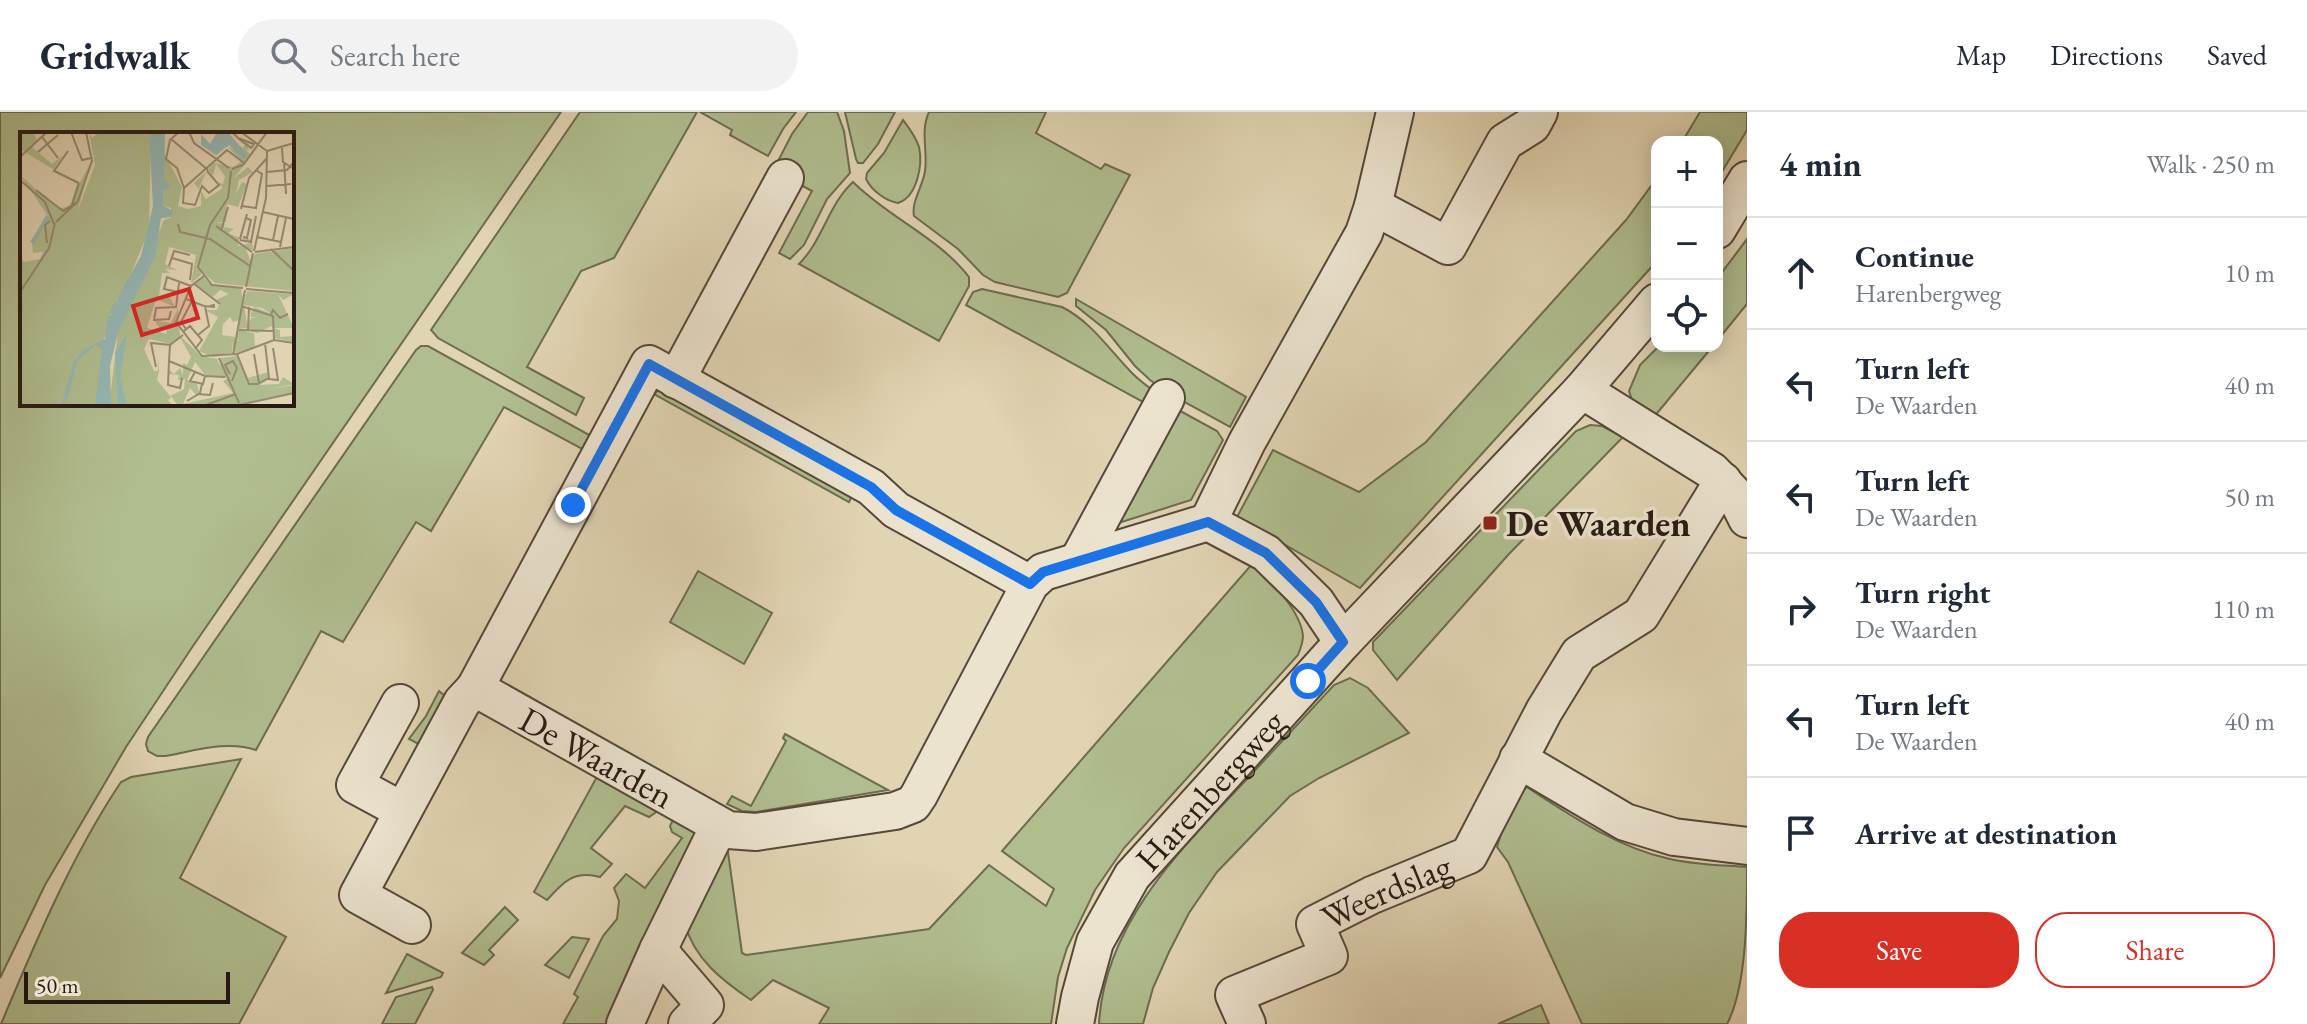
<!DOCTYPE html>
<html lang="en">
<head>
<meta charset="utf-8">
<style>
	body { margin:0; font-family:"EB Garamond",serif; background:#f2f2f3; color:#1f2937 }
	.controls { position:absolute; right:24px; top:24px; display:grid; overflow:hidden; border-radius:16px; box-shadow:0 4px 20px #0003 }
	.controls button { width:72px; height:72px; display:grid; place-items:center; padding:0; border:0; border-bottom:2px solid #e0e1e3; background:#fff; color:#1f2937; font:40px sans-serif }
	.scale { position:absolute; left:24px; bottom:20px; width:206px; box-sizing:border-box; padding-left:8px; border:4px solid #281a13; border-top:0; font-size:22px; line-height:28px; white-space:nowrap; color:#281a13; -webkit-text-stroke:6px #ece3ce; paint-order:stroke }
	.stop { position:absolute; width:24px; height:24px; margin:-18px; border:6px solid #1a73e8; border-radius:50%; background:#fff }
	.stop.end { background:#1a73e8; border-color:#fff; box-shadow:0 2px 8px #0008 }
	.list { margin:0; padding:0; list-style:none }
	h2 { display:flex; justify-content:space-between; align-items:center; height:104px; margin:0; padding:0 32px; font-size:34px }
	h2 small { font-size:26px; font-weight:400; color:#747a83 }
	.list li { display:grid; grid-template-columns:52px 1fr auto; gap:24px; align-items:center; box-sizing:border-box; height:112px; padding:0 32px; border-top:2px solid #e0e1e3 }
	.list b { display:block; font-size:30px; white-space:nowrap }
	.list p { margin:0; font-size:26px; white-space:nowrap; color:#747a83 }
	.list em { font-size:26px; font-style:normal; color:#747a83 }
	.actions { display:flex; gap:16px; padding:24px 32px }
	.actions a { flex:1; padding:18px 0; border:2px solid #d93025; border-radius:32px; text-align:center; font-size:28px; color:#d93025 }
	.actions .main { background:#d93025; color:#fff }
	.icon { flex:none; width:44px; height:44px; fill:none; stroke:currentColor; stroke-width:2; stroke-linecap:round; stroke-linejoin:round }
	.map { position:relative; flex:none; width:1747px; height:912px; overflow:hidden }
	header { display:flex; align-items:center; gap:48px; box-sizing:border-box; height:112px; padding:0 40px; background:#fff; border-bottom:2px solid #e0e1e3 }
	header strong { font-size:38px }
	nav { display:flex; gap:44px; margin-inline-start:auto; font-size:28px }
	.search { width:560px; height:72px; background:#f2f2f3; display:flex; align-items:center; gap:20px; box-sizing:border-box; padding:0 28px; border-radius:44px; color:#747a83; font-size:30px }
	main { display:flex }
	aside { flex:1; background:#fff }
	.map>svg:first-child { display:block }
	.green { fill:#b0bd8f; stroke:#6c6c51; stroke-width:2; fill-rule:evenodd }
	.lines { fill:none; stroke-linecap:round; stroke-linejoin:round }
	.minor-casing { stroke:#56483b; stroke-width:40 }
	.minor { stroke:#ece3ce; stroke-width:36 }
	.route { stroke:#1a73e8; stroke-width:10 }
	.poi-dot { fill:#8f2418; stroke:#ece3ce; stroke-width:3 }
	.labels { text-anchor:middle; stroke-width:7; stroke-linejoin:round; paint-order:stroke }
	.poi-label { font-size:36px; font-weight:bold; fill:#281a13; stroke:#ece3ce; text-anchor:start }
	.street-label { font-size:36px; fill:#281a13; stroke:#ece3ce }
	.inset-river { fill:none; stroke:#95b7b4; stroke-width:4 }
	.inset-road { fill:none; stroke:#978a73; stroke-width:2 }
	.view { fill:#d62828; fill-opacity:0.15; stroke:#d62828; stroke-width:4 }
	.inset-edge { fill:none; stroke:#281a13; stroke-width:4 }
</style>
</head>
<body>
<header>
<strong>Gridwalk</strong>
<div class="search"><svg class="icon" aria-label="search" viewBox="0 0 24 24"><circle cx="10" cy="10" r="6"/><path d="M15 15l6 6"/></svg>Search here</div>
<nav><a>Map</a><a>Directions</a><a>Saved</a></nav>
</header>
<main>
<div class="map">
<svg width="1747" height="912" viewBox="0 0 1747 912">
	<rect width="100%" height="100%" fill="#e1d4b3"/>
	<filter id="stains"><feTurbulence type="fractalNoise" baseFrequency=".0025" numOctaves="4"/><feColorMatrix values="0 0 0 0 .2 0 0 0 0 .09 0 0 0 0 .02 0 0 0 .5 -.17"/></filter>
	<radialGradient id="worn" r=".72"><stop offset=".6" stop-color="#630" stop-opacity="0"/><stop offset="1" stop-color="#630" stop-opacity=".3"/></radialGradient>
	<!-- green -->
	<g class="green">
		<path d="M0 0H561L193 534 126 635 45 773 0 866ZM22 22H292V292H22Z"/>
		<path d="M580 0H697L614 146 581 159 527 255 584 286 576 303 438 226 431 218Z"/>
		<path d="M700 0H796L783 17 768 44 730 23 732 18Z"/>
		<path d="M808 0H837L844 19 850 61 827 87 804 133 790 147 779 141 812 79 797 71 802 62 778 49 792 22Z"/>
		<path d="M845 0H895L878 32 863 51H858L856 47Z"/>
		<path d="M929 0H1046L1036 21 1101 57 1105 52 1130 63 1067 181 1058 185 995 170 983 163 958 137 914 104C911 90 923 74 925 59 928 39 920 19 929 0Z"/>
		<path d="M1700 0H1747V18L1717 68V30H1682Z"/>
		<path d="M903 8C909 16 916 25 919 35 923 53 917 85 898 91 886 89 872 79 866 67L867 61 884 41Z"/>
		<path d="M1657 66V149L1360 476 1237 405 1273 338 1359 380 1426 330 1626 108Z"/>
		<path d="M853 70C889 106 938 125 969 165V174L939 229 799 152C823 128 828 93 853 70Z"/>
		<path d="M1747 127V192L1717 229V167Z"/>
		<path d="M982 177 1062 195C1092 210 1110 239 1133 262 1141 270 1150 276 1159 283L1152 295 966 193 973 180Z"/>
		<path d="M1076 187 1246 285 1230 315 1168 281 1150 268 1135 254 1106 218 1076 194Z"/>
		<path d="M421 234H428L591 324 584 338 504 295 431 419 416 410 343 530 321 519 256 638C227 628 194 639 165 644H157L148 639 146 632 148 625 416 238Z"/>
		<path d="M1659 234H1713L1653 306 1632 288 1629 279 1640 253Z"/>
		<path d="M661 276 853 382 849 390 654 282Z"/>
		<path d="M1173 295 1217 319 1223 328 1191 388 1109 414Z"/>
		<path d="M1590 313 1602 314 1623 325 1508 443 1397 568 1373 538V530L1576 319Z"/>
		<path d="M1253 451C1270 468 1301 499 1303 524 1303 530 1300 538 1298 543L1124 736 1095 778 1067 836 1058 865 1051 912H819L829 896 773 868 751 888C723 869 694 847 685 812L727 733 742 841 746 843 929 817 989 753 1046 794 1054 777 1002 739Z"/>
		<path d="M698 459 772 501 744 552 670 510Z"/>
		<path d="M1350 566 1368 576 1409 621 1319 666 1290 684 1217 760 1189 801 1169 840 1153 876 1143 912H1099C1104 811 1183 735 1247 667 1276 636 1305 604 1334 573Z"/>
		<path d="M439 579 445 584 426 636 409 627 426 604Z"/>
		<path d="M785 622 888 678 756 700 742 699 727 692 732 684 751 694 786 629 783 626Z"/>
		<path d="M241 647 180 766 286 825 239 912H1C35 831 72 743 121 670L131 665Z"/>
		<path d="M599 661 662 696 649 705 625 694 591 736 612 752 600 765C574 758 563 770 547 788L534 780Z"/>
		<path d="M1517 669C1565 699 1611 733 1666 746 1692 753 1721 753 1747 755 1747 802 1747 874 1727 912H1582L1508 750 1497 735Z"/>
		<path d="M675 704 705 720 609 912H563L578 885 574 882 603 824 617 807 619 789 614 776 626 762 645 776 682 726 672 720 670 714Z"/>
		<path d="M505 795 518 808 489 838 494 843 484 853 462 841Z"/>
		<path d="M572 825 589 827 569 866 545 853Z"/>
		<path d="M407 842 443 861 441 865 386 881Z"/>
		<path d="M432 875 433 878 415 912H382L396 885Z"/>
		<path d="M1541 893 1549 912H1498Z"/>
	</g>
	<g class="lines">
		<defs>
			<g id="minor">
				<path d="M1373 94 1448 134 1505 30 1532 13 1539 0"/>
				<path d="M1717 118 1747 68"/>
				<path d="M676 268 785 66"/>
				<path d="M1582 278 1712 359 1735 383 1747 407"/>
				<path d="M1208 410 1266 441 1316 490 1343 530"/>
				<path d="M1079 447 1166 286"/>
				<path d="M1030 472 919 683 913 692 895 699 756 720 728 718 475 576 649 252 871 375 896 398 1030 472 1043 460 1208 410 1247 330 1364 121 1373 94 1395 0"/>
				<path d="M400 591 355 673 403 699"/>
				<path d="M1518 647 1625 710 1674 725 1747 734"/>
				<path d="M412 813 358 783 462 590 475 576"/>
				<path d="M658 838 705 893 687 912"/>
				<path d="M625 912 658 838 719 714"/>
				<path id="s1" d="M1075 912 1080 885 1095 830 1132 764 1343 530 1582 278 1657 190"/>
				<path id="s2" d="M1247 912 1234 883 1329 844 1315 812 1372 783 1469 743 1544 599 1579 542 1641 503 1723 369"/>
			</g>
		</defs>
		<!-- minor casing -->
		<use href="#minor" class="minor-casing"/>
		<!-- minor -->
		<use href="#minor" class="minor"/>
	</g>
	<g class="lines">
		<!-- route -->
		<path class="route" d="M573 393 649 252 871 375 896 398 1030 472 1043 460 1208 410 1266 441 1316 490 1343 530 1308 569"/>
	</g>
	<!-- markers -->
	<rect class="poi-dot" x="1482" y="403" width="16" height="16" rx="4"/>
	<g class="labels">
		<!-- poi labels -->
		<g class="poi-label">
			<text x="1506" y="424">De Waarden</text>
		</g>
		<!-- street labels -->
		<g class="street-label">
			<text transform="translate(597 645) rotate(29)" y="13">De Waarden</text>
			<text dy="13" stroke="none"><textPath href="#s1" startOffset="276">Harenbergweg</textPath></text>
			<text dy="13" stroke="none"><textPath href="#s2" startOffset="248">Weerdslag</textPath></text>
		</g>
	</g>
	<!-- overview -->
	<g transform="translate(20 20)">
		<rect width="274" height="274" fill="#e1d4b3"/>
		<path d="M0 0H13L17 8 12 15 32 32 43 23 34 37 59 52 71 30 57 80 75 33 69 0 72 6 79 0H131L129 98 84 207 78 274H0V125L4 130 20 127 23 120 13 121 12 111 28 84 0 43 38 77 50 74 57 52 0 17ZM219 6 233 12 227 13 229 19 224 16 230 22 220 34 241 12 213 47 228 35 233 40 219 48 216 62 222 50 227 52 218 75 207 72 206 90H196L205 92 202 101 205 95 214 97 208 101 220 106 218 114 231 111 222 106 232 108 233 118 226 117 230 128 235 122 274 116V159L195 151 181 139 179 124 181 143 171 151 176 123 149 115 145 132 157 138 145 137 150 141H142L139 164 150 165 155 175 136 167 127 196 146 202 148 194 141 198 134 188 151 191 158 176 160 204 181 224 197 227 200 234 201 226 217 224 228 246 248 240V246L238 251V253L259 252 263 245 274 252 250 257 274 253V261L208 274H158L152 265 148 268 153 274H89L98 201 144 88 151 86V76L143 73 144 59 151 55 144 46V21L162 55 158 74 168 77 181 74V60L174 51 186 40 179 56 186 67 203 56 197 50 203 52 205 44 196 32 193 44 188 38 194 31 213 35 222 29 207 14 227 25 214 10 223 16 226 12ZM160 205 171 225 167 233 163 231V243L160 236 154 242 148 237 149 242 159 243 158 248 165 247 164 257 150 264 137 248 139 239 138 226V239H134L124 217 129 207 151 212ZM175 230 186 244 209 246 203 249 213 261 163 272 170 256 177 264 179 260 177 252 167 248ZM183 145 193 154 221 156 228 196 217 197 219 188 213 190 210 185 203 192 202 203 215 205V215L216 208 222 209 216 207 217 198 234 201 235 215 213 222V209L212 222 193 225 179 219 198 185 185 178H197L200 171 196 168 209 162 200 158 193 165 175 152ZM227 159 274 162 263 168 258 162 274 196H253L260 198V205L272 204 274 210 254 206 252 194 237 201 226 198 231 186 237 185H231L230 176 232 181 234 175 252 182 242 176 223 173Z" fill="#b0bd8f" fill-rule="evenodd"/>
		<path d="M129 0H145L144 46 151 55 144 59 143 73 153 79 152 85 141 86 135 124 98 201 90 234 91 274H75L82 217 76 213 57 229 48 266 41 274 54 230 65 217 85 207 88 184H94L90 179 95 170 99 172 98 165 121 124 133 74ZM197 0H208L228 24 224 28 209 13 196 23 181 13V2L190 12ZM107 202 100 245 107 274H98L95 220Z" fill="#95b7b4"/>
		<path class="inset-river" d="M12 111 28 84"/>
		<path class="inset-road" d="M51 0 62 28 71 26M159 0 150 8 146 27 157 36 164 56M169 0 174 11 209 36M212 0 219 7 231 16 234 12 218 6M221 0 247 19M22 5 38 26M151 7 188 38M262 16 263 30 274 37M48 19 34 39 59 51M247 19 274 11M18 20 38 3M0 25 27 0M264 30 266 62M212 37 223 33 247 0M211 39 208 66 190 93 178 135 192 153 223 156M247 40 267 38 274 30M0 48 25 70 34 92M247 54 271 52M164 56 163 71 175 73 182 54 189 61 199 53 187 39M164 56 207 18 224 31M16 58 43 79 52 73 59 51M58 69 72 29 66 0M222 74 236 76 242 42 236 38M221 77 229 46 247 26M243 80 274 87M36 90 58 69M158 92 160 100 190 107 230 134M196 94 232 120M201 99 208 75M223 105 227 106 231 88 226 86M237 105 261 110M220 107 227 82M220 108 231 110 236 84M253 108 258 84M27 111 25 93 30 89M260 115 266 86M251 117 274 139M234 119 246 66 247 19M235 120 274 115M152 126 172 132 170 148M149 134 154 119 170 123M184 144 171 154 156 190 182 224 217 222 254 208 274 211M173 151 200 172M226 155 233 121M226 157 274 161M0 160 29 116 35 91M158 160 144 157 147 145 171 154M166 167 184 174 194 175V173L190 174M221 174 253 184 254 208M151 179 149 187 134 188 136 176 156 175 159 151M251 182 253 178 260 186 268 182M166 197 161 190 172 169M219 198 253 199M164 199 170 194 182 208 175 217M228 199 229 175M163 203 150 213 149 229 185 244 205 245M178 203 189 194 185 174M217 222 229 252H238L249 246 245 211M234 222 239 251M213 223 225 158M199 226 219 271M149 229 148 253 160 256 162 246M136 235 131 211 151 213M175 240 170 249 183 252 185 244M210 242 205 233 213 229 217 236 212 249M249 247 258 248 253 216M178 262 190 263 193 251M167 269 180 261 182 252M183 274 216 262M214 274 274 261"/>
		<path class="view" d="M169 157 178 186 122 203 113 174Z"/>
		<rect width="274" height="274" class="inset-edge"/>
	</g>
	<rect width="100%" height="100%" filter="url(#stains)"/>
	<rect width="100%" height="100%" fill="url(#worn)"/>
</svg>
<div class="controls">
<button>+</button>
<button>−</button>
<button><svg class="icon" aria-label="locate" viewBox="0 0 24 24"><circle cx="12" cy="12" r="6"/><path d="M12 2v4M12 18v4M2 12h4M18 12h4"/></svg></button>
</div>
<div class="scale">50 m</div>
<div class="stop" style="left:1308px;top:569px"></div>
<div class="stop end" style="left:573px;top:393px"></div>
</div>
<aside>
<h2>4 min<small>Walk · 250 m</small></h2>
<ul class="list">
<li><svg class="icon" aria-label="ahead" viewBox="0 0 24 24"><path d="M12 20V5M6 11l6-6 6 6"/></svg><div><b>Continue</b><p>Harenbergweg</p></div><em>10 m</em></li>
<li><svg class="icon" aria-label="left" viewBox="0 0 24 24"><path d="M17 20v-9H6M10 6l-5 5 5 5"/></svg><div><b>Turn left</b><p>De Waarden</p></div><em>40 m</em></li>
<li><svg class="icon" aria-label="left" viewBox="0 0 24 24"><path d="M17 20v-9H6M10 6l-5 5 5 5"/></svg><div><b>Turn left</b><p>De Waarden</p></div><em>50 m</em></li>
<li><svg class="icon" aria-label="right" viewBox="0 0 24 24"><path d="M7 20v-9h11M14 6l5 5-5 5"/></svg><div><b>Turn right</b><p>De Waarden</p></div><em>110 m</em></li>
<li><svg class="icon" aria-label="left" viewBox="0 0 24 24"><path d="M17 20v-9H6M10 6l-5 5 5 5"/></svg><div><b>Turn left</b><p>De Waarden</p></div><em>40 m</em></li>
<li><svg class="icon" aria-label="arrive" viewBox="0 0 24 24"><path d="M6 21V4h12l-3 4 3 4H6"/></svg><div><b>Arrive at destination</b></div></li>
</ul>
<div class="actions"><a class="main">Save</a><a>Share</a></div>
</aside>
</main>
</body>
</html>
